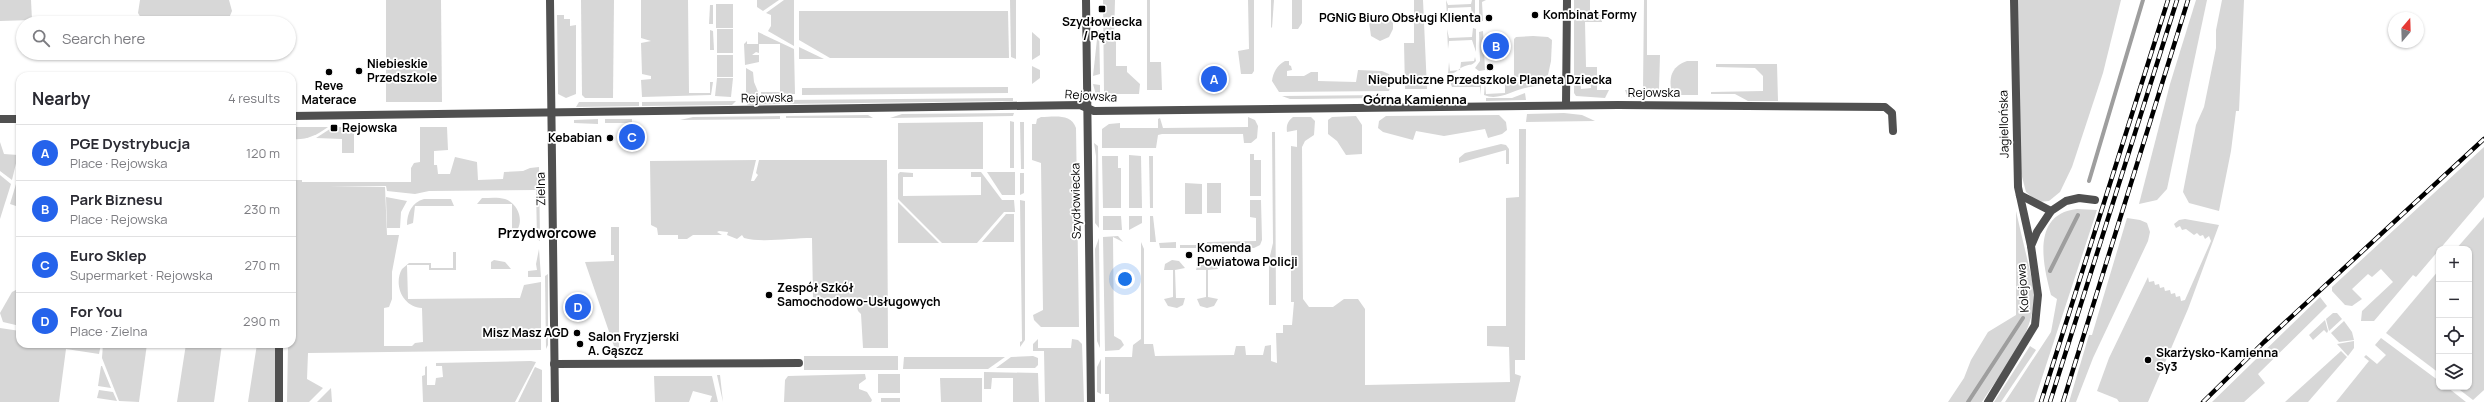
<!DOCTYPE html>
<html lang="en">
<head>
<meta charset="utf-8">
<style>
	body { margin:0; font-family:Manrope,sans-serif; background:#f7f7f7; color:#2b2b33 }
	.controls { position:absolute; right:12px; bottom:12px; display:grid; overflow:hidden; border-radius:8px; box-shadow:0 1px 3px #0004 }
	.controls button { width:36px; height:36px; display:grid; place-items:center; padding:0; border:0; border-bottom:1px solid #e1e1e2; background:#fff; color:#2b2b33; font:20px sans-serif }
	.compass { position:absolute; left:2388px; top:12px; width:36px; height:36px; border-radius:50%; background:#fff; box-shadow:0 1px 3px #0004; rotate:19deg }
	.you { position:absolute; left:1125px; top:279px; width:14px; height:14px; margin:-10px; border:3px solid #fff; border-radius:50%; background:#1a73e8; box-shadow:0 0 0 6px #1a73e833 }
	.badge { display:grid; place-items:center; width:26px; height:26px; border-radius:50%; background:#2563eb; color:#fff; font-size:13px; font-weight:700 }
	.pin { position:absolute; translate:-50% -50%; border:2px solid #fff; box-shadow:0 1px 4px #0006 }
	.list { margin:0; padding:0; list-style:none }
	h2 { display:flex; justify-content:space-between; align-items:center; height:52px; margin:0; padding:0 16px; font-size:17px }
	h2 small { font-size:13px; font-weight:400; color:#7c7c81 }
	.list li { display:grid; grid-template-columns:26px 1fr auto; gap:12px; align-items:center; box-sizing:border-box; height:56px; padding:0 16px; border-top:1px solid #e1e1e2 }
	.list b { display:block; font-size:15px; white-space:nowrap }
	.list p { margin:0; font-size:13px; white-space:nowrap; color:#7c7c81 }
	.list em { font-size:13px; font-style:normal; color:#7c7c81 }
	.icon { flex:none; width:22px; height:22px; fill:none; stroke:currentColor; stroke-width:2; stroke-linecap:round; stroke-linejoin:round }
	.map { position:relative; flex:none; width:2484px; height:402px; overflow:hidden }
	.search { position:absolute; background:#fff; box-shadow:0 1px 3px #0004; left:16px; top:16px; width:280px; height:44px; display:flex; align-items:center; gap:10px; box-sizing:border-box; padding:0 14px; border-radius:22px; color:#7c7c81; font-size:15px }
	.panel { position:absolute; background:#fff; box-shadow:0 1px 3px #0004; left:16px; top:72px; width:280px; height:276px; border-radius:12px }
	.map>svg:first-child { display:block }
	.green { fill:#d7d7d7; fill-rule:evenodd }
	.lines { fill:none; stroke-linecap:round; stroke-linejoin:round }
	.stream { stroke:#9e9e9e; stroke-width:4 }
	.minor { stroke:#505050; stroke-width:8 }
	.tertiary { stroke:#505050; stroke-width:8 }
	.rail-casing { stroke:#000; stroke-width:4.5 }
	.rail { stroke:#fff; stroke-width:3; stroke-dasharray:9; stroke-linecap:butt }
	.poi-dot { fill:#000; stroke:#fff; stroke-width:1.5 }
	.labels { text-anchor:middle; stroke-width:3.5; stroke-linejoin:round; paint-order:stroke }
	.poi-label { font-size:12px; font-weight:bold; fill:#000; stroke:#fff; text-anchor:start }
	.street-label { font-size:12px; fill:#000; stroke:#fff }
	.neighbourhood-label { font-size:13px; font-weight:bold; fill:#000; stroke:#fff }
	.quarter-label { font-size:14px; font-weight:bold; fill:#000; stroke:#fff }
</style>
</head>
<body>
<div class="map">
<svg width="2484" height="402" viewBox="0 0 2484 402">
	<rect width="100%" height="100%" fill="#fff"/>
	<!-- green -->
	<g class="green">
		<path d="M0 0H31L32 20 0 21Z"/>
		<path d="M140 0H229L232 11 227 23H144L138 13Z"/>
		<path d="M386 0H441L442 102H386Z"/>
		<path d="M581 0H614L613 98H585L582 95Z"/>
		<path d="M641 0H688L689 93H710V82H713L711 95 642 97 641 80 651 79V76L642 74 641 43 651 41 641 38Z"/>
		<path d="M757 0H779L763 11 757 7Z"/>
		<path d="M784 0H794V46L768 31 771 26V15L766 13Z"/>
		<path d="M1010 0H1016V59L1011 57Z"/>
		<path d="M1103 0H1115L1114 37H1116V66H1127V72L1140 84 1139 94H1106L1104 92Z"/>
		<path d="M1147 0H1150V62H1161L1162 90H1147Z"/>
		<path d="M1248 0H1254V71L1252 74H1241L1238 51 1249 49Z"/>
		<path d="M1271 0H1274L1272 28 1271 27Z"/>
		<path d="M1292 0H1302V23L1298 29H1292Z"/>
		<path d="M1414 0H1423L1427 89H1405L1404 43H1414Z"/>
		<path d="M1446 0 1448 5 1471 4 1472 0H1475V14L1472 15 1471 7 1448 8 1447 16Z"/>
		<path d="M1479 0H1486L1482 2 1483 21H1479Z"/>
		<path d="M1574 0H1590V15H1602V22H1585L1586 67H1597V90H1609L1605 98 1576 96 1574 93ZM1580 75H1590L1591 88 1581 89Z"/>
		<path d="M1644 0H1647V55H1660L1659 89C1654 100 1638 97 1628 98L1625 90 1643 89Z"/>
		<path d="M2016 0H2121L2103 73 2072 167 2060 192 2049 201 2038 202 2026 192 2021 173Z"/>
		<path d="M2196 0H2207L2167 189 2157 200 2139 204 2170 84Z"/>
		<path d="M2222 0H2244L2239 111H2236L2231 151 2219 211 2189 203 2183 192 2196 125 2204 107 2216 48V30Z"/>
		<rect x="716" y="4" width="17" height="24"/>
		<path d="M710 5H713V24H709Z"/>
		<path d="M799 11H1008L1009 58H830L799 40Z"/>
		<path d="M557 15H564V19H570V26L576 25V94L566 98 558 94Z"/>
		<path d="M1381 20H1393V29L1389 37 1380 41 1371 36 1369 22Z"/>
		<path d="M1473 28 1476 29V52L1472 40 1449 41 1448 49 1447 29 1449 38 1472 37Z"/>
		<rect x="717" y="29" width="16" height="24"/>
		<path d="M710 30 713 31 714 50H710Z"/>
		<path d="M1099 30 1100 74 1093 76 1098 30Z"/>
		<path d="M1483 31 1485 70 1479 71 1475 68 1480 61 1479 32Z"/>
		<path d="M758 32 794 49 795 94H761V92H780V44H759V53L756 52 752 55H759V62L745 65 744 44 747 41V44H758Z"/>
		<path d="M1032 32 1040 39V55L1032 60Z"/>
		<path d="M1533 36 1548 37 1552 40 1551 61 1548 75 1543 78 1516 77 1514 76V39L1516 37Z"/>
		<path d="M799 47 824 59H799Z"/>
		<rect x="717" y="55" width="16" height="22"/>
		<path d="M1475 57 1476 61C1472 66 1470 64 1465 66 1458 68 1457 74 1448 74L1449 62 1450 71 1460 70 1461 62 1474 61Z"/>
		<path d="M1285 61H1289V65L1291 66 1292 70 1287 71V76H1304L1311 72H1318V81L1356 82 1358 70 1382 71 1389 74 1392 82 1389 91 1279 92 1272 81C1273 73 1277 65 1285 61Z"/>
		<path d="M1687 61H1698V95H1677L1671 89C1669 75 1673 66 1687 61Z"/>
		<path d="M1716 64H1777L1778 101H1748L1735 94H1711V92L1763 91V76L1755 68 1716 67Z"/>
		<path d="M1032 66 1040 70V78L1032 84Z"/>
		<path d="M746 68 753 72 754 82 759 94H746Z"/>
		<path d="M1475 75 1482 78 1480 95V87H1452L1449 79C1456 75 1461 78 1468 78Z"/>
		<path d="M717 78H733L731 97 715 96Z"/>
		<path d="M1505 82H1550C1541 86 1534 86 1525 88 1512 91 1498 101 1484 95L1485 83 1486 94 1505 93Z"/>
		<path d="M1093 84 1100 85V96L1110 98 1112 102 1104 100 1096 95Z"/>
		<path d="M1008 87V93L802 95V88Z"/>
		<path d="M1525 93 1526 100 1486 101V98H1512Z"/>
		<path d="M1385 95 1380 98 1302 99H1290L1282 96Z"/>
		<path d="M1013 98V101H1010L785 104V100Z"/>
		<path d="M743 100H780V104L748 105Z"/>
		<path d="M736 101 732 105 642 106V102Z"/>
		<path d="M579 102H639V106L576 107Z"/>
		<path d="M1014 113 1013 116 890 118 902 114Z"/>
		<path d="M1564 113 1582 115 1595 121 1526 122 1527 114Z"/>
		<path d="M868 115 873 118H786V116Z"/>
		<path d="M1499 115 1506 122 1507 130 1502 134 1488 138 1485 129 1444 136 1416 131 1413 140 1383 132 1378 128 1379 121 1386 116Z"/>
		<path d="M780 116V119L680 120 693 117Z"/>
		<path d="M1356 116 1362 125V154L1346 155 1337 141 1328 134V120L1332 117Z"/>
		<path d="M1041 117C1054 117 1071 113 1076 128L1079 327H1041L1034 320 1033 315 1043 310 1041 163 1032 160V124H1036L1037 119Z"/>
		<path d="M1248 117 1255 120 1258 126 1257 138 1251 143H1244L1243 134H1162L1158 135 1156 148H1102V129L1109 124 1120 123V128H1158V119L1160 118 1163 128 1248 127Z"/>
		<path d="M1293 117H1311L1315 121 1314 135 1305 141 1302 147 1303 299 1309 307H1333L1344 299H1358L1365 309V385L1510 382 1509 347 1487 346V326H1506V198L1519 197V129H1526L1525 360H1515V374L1521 376 1515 402H1109V394H1105V357H1132L1133 345 1141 339V242L1144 249V344H1153L1155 356 1234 355 1236 346H1245L1246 355H1263L1265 346 1271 345V361L1277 363 1276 333H1283V325H1292L1294 302H1291V146L1297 147V130L1287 132C1286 125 1288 121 1293 117Z"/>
		<path d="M598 119V124L574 123V120Z"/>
		<rect x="605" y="119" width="27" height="4"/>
		<path d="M1010 121 1014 122V168H1010Z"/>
		<path d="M983 122V169H898V123Z"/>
		<path d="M1020 122H1024V169H1021Z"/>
		<path d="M293 127H328C316 136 306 140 292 139Z"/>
		<path d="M333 127H354V153H342V139L316 138Z"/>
		<path d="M420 127H447L448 150 434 151V165H437L438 174H450L455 157 477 162 478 180 503 179 504 172 523 171 530 168 539 167 540 241 537 239 536 190 429 191 415 194 387 191 386 186 329 187H385L387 235H399L392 272V299L389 307 384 308V346H412L415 343 423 342 422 308C403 307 393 285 402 269L409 263H431V268H453V252H456V270H429V265H407L408 299 520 298 524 285 541 282V350L308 353 307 379 323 388 309 402H287L288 344H292V180H302V182H411V168L414 163 420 162Z"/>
		<path d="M1272 132H1275L1276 305H1269V260L1273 243Z"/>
		<path d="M0 142 4 154 18 155 12 180 0 171Z"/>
		<path d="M1094 143 1098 146 1099 228 1095 223 1096 156Z"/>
		<path d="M1501 144 1506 145 1509 149V164H1506V150L1459 163V158L1465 153Z"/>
		<path d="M2484 147V197L2416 277 2413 275 2374 321H2361L2362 311 2393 282 2381 269 2372 277 2368 274 2352 289 2362 299 2352 306 2345 305 2332 291V287Z"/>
		<path d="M1250 154H1254V160H1261V196H1250Z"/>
		<path d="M1129 155 1141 156 1142 208H1129Z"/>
		<path d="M1102 156H1118V168H1121V208H1103Z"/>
		<path d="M1149 156H1153V208H1150Z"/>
		<path d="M756 160 751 181H754L758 175 756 173 759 160H887L888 348H863L861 314 858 311 856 303 860 302V298L813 299 812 238C791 238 762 243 744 238L742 235 737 239 727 235 728 232 719 231 717 232 722 235H693L687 239H678V235H658L657 228 651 225 650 161Z"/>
		<path d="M900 172 913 173V177H903V196L981 195V177H971V172H981L1002 200H1014L1015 212H1004L977 243H942L898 199V174Z"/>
		<path d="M987 172H1015V195H1002Z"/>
		<path d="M1020 173H1024V193L1020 195Z"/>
		<path d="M0 175 11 184 0 219Z"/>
		<path d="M1185 183 1202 184V214H1185Z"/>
		<rect x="1207" y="183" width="14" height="30"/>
		<path d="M16 184 20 186 16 206 10 204Z"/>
		<path d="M386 197 407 201 401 212 400 228H387Z"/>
		<path d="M482 198C490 198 498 197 505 199 520 204 526 226 512 235V204H477Z"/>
		<path d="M424 199H451L454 206H415L413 223 407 225C407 213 412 202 424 199Z"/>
		<path d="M1020 200 1025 201V340L1020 347V342L1022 341Z"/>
		<path d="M1250 200H1261L1262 240 1260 245 1254 248H1207V242L1256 241V218L1250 217Z"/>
		<path d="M898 202 939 243H898Z"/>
		<path d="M2077 209 2097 210 2034 402H2005L2051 332 2057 299 2051 295C2043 265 2031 214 2077 209Z"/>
		<path d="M2016 211C2021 234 2027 257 2032 280 2043 326 2005 366 1982 402H1948L1964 378 1971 360 1988 332 2016 315Z"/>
		<path d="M1006 214H1014V242H982Z"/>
		<path d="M1103 216H1121L1122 230H1103Z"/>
		<path d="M1129 216H1142V223L1129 230Z"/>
		<path d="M1150 216H1153L1156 242H1150Z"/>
		<path d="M2484 217V390L2473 400 2456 387H2469V249H2456Z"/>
		<path d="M2127 218 2140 220 2147 223 2150 232 2148 241 2093 358 2076 402H2069L2089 335H2092Z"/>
		<path d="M2185 219 2219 225 2188 309 2148 402H2119L2117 399 2097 391 2109 358 2148 277 2149 282 2154 281 2155 285 2159 284 2160 288 2164 287 2165 291 2170 290 2171 294 2175 293 2176 297 2180 296 2181 301 2185 300 2211 241 2209 236 2205 239 2203 235 2200 236 2197 233 2194 235 2186 229 2182 230 2180 226 2176 228 2174 224 2179 220Z"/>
		<path d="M611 227H619V353L615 349 585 262 614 261V255H611Z"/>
		<path d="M1118 236 1123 242 1113 237 1114 336 1121 340 1124 345 1119 350 1105 351 1103 237Z"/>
		<path d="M1099 238 1100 348 1097 341 1095 249Z"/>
		<path d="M1176 242V248H1160L1159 243Z"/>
		<rect x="1180" y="245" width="22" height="3"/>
		<path d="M539 249 541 277H528V271L537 270 536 264Z"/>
		<path d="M494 260 505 262 511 269H491V262Z"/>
		<path d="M1172 260 1179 261 1185 268 1175 270 1176 298H1185L1183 305 1177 308 1168 306 1164 299 1173 297V270H1164L1165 264Z"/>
		<path d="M1204 260 1214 262 1218 269 1208 270V297L1218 299 1214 306 1207 308 1200 306 1197 299 1206 297V270H1196L1198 263Z"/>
		<path d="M2439 270V373L2386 333Z"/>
		<path d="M548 274V345L546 349 545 276Z"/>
		<path d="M20 288V326L3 322 0 313 12 292Z"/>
		<path d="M2320 297 2327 306 2258 374 2265 383 2244 402H2212Z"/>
		<path d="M2333 313H2337L2342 319 2329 331 2326 319Z"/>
		<path d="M2325 320 2328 331 2327 333 2324 330 2313 340 2309 335Z"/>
		<path d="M2344 321 2352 332 2354 340 2339 342 2331 333Z"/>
		<path d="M0 328 20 331V344H101L99 354 66 349 59 402H0Z"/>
		<path d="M2381 338 2439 381V387H2447L2466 402H2336L2369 361 2364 357 2366 355 2377 364 2386 355 2375 345Z"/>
		<path d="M1038 339V348H1071L1072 339 1078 340 1082 344 1084 402H1045L1044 351H1033V344Z"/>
		<path d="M2354 341V348L2348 356 2337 344Z"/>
		<path d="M103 344H147L139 402 119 401 102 358Z"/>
		<path d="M186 344H222L214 402H177Z"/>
		<path d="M257 344H275V402H248Z"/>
		<path d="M2030 346 2036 350 2001 402H1994Z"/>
		<path d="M2341 351 2347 357 2308 402H2285Z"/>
		<rect x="804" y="356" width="94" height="14"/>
		<path d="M1033 356 1038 358V365L1035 368H996L1011 357Z"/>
		<path d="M904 357H1005L988 369H903Z"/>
		<path d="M1101 359V394L1097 392V367Z"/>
		<path d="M531 361 536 362 515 402H423L422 376 425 375V367L427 366V385H435L436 378 443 377 442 366H436V363Z"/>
		<path d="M101 366H102L111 388 98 386Z"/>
		<path d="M535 367 542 370V402H518Z"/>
		<path d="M984 372 1038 373 1039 402H1013V378H992L991 389H984Z"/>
		<path d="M865 374 866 379 859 384V389L867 392 872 400 871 402H784L785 380 788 376Z"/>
		<rect x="878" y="374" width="22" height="19"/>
		<path d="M717 375H720L723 402Z"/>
		<path d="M654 376H712L718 402H710L712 396 693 391 689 402H655Z"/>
		<path d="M940 378H982V402H941Z"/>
		<path d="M331 388 332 402H317Z"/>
		<path d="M99 390 113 392 117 401 97 398Z"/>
		<rect x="881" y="398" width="19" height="4"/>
	</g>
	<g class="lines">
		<!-- stream -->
		<g class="stream">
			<path d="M2089 181 2143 0"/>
			<path d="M2050 271 2078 215"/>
			<path d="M1968 402 2023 318"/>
		</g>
		<!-- minor -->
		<g class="minor">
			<path d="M550 0 555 402"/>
			<path d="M2014 0 2018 187 2031 246"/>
			<path d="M1566 105 1567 0"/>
			<path d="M292 116 1080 105 1094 111 1618 105 1885 107 1892 113 1893 131"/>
			<path d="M0 119H20"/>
			<path d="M2020 195 2051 211"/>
			<path d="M554 364 799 363"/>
			<path d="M279 402V344"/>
			<path d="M1988 402 2035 325 2038 295 2031 246 2037 232 2051 211 2066 201 2079 198 2095 200"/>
		</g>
		<!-- tertiary -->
		<path class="tertiary" d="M1086 0 1091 402"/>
		<defs>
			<g id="rail">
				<path d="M2041 402 2168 0"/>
				<path d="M2050 402 2177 0"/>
				<path d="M2063 402 2188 0"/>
				<path d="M2203 402 2264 342 2484 139"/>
			</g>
		</defs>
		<!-- rail casing -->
		<use href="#rail" class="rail-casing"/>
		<!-- rail -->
		<use href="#rail" class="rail"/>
	</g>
	<!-- markers -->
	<g class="poi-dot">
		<rect x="1098" y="5" width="8" height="8" rx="2"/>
		<circle cx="1535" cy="15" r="4"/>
		<circle cx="1489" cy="18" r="4"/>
		<circle cx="1490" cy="67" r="4"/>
		<circle cx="359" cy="71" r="4"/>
		<circle cx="329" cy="72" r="4"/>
		<rect x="330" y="124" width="8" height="8" rx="2"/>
		<circle cx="610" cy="138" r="4"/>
		<circle cx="1189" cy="255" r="4"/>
		<circle cx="769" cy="295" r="4"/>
		<circle cx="577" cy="333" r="4"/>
		<circle cx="580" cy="344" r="4"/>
		<circle cx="2148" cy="360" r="4"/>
	</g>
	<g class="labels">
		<!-- poi labels -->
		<g class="poi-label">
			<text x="1543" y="19">Kombinat Formy</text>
			<text x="1481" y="22" text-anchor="end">PGNiG Biuro Obsługi Klienta</text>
			<text x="1102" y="26" text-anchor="middle">Szydłowiecka<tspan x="1102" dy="14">/ Pętla</tspan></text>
			<text x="367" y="68">Niebieskie<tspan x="367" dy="14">Przedszkole</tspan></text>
			<text x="1490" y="84" text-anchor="middle">Niepubliczne Przedszkole Planeta Dziecka</text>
			<text x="329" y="90" text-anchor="middle">Reve<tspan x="329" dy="14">Materace</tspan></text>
			<text x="342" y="132">Rejowska</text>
			<text x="602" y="142" text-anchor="end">Kebabian</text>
			<text x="1197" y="252">Komenda<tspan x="1197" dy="14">Powiatowa Policji</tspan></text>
			<text x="777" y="292">Zespół Szkół<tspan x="777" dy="14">Samochodowo-Usługowych</tspan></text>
			<text x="569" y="337" text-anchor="end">Misz Masz AGD</text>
			<text x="588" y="341">Salon Fryzjerski<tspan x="588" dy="14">A. Gąszcz</tspan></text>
			<text x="2156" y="357">Skarżysko-Kamienna<tspan x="2156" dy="14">Sy3</tspan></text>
		</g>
		<!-- street labels -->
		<g class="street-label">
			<text x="1654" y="97">Rejowska</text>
			<text transform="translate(1091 96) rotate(4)" y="4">Rejowska</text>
			<text transform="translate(767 98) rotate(-1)" y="4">Rejowska</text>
			<text transform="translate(2004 124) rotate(-91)" y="4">Jagiellońska</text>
			<text transform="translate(541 189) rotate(-91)" y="4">Zielna</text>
			<text transform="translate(1076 201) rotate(-91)" y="4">Szydłowiecka</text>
			<text transform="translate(2023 288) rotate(-94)" y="4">Kolejowa</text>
		</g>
		<!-- neighbourhood labels -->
		<g class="neighbourhood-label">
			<text x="1415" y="104">Górna Kamienna</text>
		</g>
		<!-- quarter labels -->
		<g class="quarter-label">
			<text x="547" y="238">Przydworcowe</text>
		</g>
	</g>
</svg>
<div class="controls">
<button>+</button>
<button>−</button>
<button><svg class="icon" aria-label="locate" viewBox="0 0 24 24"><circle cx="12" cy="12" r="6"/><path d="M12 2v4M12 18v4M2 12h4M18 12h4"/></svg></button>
<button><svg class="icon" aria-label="layers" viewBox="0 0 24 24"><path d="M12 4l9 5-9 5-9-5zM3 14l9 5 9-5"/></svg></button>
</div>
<svg class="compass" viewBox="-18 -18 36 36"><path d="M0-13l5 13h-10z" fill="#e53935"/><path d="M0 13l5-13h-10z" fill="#7c7c81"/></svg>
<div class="you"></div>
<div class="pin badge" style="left:1214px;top:79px">A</div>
<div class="pin badge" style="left:1496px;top:46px">B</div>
<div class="pin badge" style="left:632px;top:137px">C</div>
<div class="pin badge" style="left:578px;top:307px">D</div>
<div class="search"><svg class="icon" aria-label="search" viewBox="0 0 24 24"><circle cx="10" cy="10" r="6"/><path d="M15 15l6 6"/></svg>Search here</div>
<section class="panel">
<h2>Nearby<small>4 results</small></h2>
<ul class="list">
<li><span class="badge">A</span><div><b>PGE Dystrybucja</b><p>Place · Rejowska</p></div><em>120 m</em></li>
<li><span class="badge">B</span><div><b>Park Biznesu</b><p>Place · Rejowska</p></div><em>230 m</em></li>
<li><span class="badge">C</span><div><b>Euro Sklep</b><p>Supermarket · Rejowska</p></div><em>270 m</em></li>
<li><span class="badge">D</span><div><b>For You</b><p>Place · Zielna</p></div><em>290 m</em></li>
</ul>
</section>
</div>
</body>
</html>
